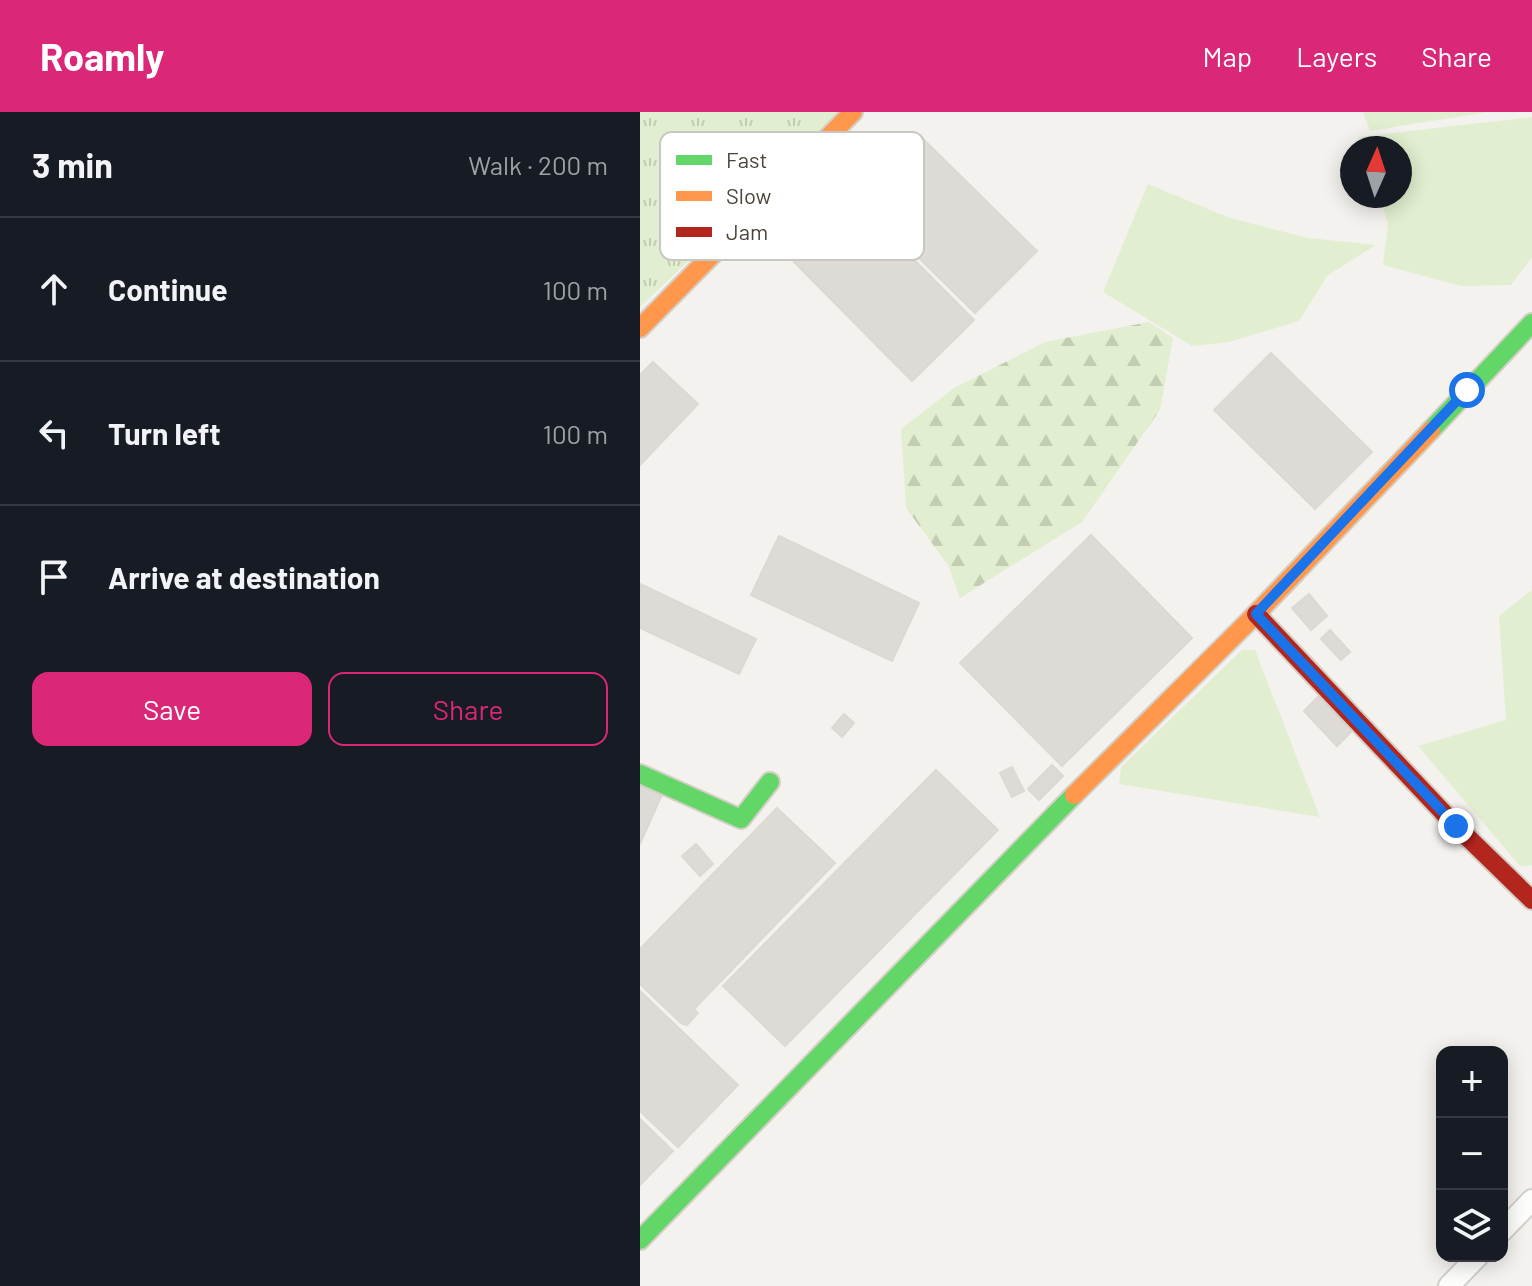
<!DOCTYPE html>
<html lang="en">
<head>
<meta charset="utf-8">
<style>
	body { margin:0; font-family:Barlow,sans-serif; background:#242831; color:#f1f3f6 }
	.controls { position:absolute; right:24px; bottom:24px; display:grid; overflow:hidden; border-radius:16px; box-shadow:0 4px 20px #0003 }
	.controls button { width:72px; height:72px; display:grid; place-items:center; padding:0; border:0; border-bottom:2px solid #363941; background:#171b24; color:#f1f3f6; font:40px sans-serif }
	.compass { position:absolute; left:700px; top:24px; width:72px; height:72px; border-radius:50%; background:#171b24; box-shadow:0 4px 20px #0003; rotate:3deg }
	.stop { position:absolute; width:24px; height:24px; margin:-18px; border:6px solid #1a73e8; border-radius:50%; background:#fff }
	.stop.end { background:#1a73e8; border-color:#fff; box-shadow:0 2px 8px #0008 }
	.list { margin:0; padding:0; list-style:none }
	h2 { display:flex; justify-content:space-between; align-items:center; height:104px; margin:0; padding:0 32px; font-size:34px }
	h2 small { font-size:26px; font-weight:400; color:#9ea1a6 }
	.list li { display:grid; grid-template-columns:52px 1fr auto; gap:24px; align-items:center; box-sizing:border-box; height:144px; padding:0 32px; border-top:2px solid #363941 }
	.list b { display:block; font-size:30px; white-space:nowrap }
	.list em { font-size:26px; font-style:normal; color:#9ea1a6 }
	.actions { display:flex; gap:16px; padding:24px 32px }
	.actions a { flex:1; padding:18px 0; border:2px solid #db2777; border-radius:16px; text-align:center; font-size:28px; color:#db2777 }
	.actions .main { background:#db2777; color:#fff }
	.icon { flex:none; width:44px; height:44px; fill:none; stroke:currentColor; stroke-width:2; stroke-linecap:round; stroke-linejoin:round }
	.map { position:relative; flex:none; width:892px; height:1174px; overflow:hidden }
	header { display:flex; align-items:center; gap:48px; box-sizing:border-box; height:112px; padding:0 40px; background:#db2777; color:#fff }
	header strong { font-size:38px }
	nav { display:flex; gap:44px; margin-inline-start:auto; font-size:28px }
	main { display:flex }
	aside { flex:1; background:#171b24 }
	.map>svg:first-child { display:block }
	.green { fill:#e1eecf }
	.forest { fill:url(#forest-firs) }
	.park { fill:url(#park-tufts) }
	.building { fill:#dedbd6; stroke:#dcd9d4; stroke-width:2 }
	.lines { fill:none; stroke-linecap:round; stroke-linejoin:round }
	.street-casing { stroke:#d2d0cb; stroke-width:24 }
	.fast-casing { stroke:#d3cfc5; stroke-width:22 }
	.slow-casing { stroke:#d3cfc5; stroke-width:22 }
	.jam-casing { stroke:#d3cfc5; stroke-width:22 }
	.street { stroke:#fdfdfc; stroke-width:20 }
	.fast { stroke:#63d668; stroke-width:18 }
	.slow { stroke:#ff974d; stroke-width:18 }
	.jam { stroke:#b3261e; stroke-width:18 }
	.route { stroke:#1a73e8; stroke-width:10 }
	.key { fill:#fff; stroke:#c9c7c4; stroke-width:2 }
	.key-label { font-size:22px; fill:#4b4439 }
</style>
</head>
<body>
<header>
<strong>Roamly</strong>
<nav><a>Map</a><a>Layers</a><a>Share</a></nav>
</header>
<main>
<aside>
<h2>3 min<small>Walk · 200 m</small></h2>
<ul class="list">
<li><svg class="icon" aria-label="ahead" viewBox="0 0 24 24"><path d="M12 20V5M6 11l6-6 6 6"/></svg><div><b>Continue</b></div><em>100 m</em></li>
<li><svg class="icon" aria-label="left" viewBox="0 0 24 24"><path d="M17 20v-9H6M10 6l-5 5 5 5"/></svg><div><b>Turn left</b></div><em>100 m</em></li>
<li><svg class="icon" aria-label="arrive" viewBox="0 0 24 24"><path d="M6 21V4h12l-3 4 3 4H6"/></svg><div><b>Arrive at destination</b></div></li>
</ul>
<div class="actions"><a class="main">Save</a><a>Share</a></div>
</aside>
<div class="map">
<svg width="892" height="1174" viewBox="0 0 892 1174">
	<defs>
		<pattern id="forest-firs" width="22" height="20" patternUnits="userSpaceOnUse" patternTransform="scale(2)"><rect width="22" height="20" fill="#e1eecf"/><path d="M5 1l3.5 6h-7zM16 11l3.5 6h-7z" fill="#c3cdb2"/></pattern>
		<pattern id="park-tufts" width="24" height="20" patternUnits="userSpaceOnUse" patternTransform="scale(2)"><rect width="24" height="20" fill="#e1eecf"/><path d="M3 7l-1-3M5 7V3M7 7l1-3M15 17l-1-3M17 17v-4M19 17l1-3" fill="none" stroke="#c3cdb2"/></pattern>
	</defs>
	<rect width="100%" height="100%" fill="#f4f2ee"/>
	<!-- green -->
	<g class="green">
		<path d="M723 0H847L730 19Z"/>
		<path d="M892 5V145L871 173 821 174 743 153 748 111 739 84H760V36H722L718 25Z"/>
		<path d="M508 72 587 105 668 126 736 133 688 163 659 209 589 230 552 234 463 180Z"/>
		<path d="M892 478V753L880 754 778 634 866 608 859 504Z"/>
		<path d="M602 538H615L680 705 479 672 481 655Z"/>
	</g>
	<!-- forest -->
	<path class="forest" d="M509 210 533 226 520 298 442 410 320 486 308 453 266 396 261 317 314 276 405 230Z"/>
	<!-- park -->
	<path class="park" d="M0 0H206L0 195Z"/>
	<!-- building -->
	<g class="building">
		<path d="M279 23 397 139 335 201 217 85Z"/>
		<path d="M216 89 334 208 272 269 154 150Z"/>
		<path d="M631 241 732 340 675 397 574 298Z"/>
		<path d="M13 250 58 292 0 353V263Z"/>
		<path d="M451 423 552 526 422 654 320 551Z"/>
		<path d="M139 424 279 491 252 549 111 483Z"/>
		<path d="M0 472 116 527 99 562 0 516Z"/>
		<path d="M669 482 687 504 671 518 652 496Z"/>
		<path d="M690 518 710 540 701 548 681 527Z"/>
		<path d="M680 583 715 616 697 634 664 599Z"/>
		<path d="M204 602 214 611 202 625 192 616Z"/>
		<path d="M412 653 423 664 399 688 388 677Z"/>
		<path d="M372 655 384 679 372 685 360 661Z"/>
		<path d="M296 658 358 718 145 934 83 874Z"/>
		<path d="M0 669 23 680 0 732Z"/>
		<path d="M137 696 195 751 54 897 58 901 47 913 41 911 0 872V837Z"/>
		<path d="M56 732 73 752 60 764 42 744Z"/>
		<path d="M0 879 98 973 38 1035 0 999Z"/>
		<path d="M0 1007 33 1039 0 1073Z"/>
	</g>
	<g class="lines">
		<defs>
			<g id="street">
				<path d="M862 1119 892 1088"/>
				<path d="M809 1174 838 1144"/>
			</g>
			<g id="fast">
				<path d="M791 318 892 211"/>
				<path d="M0 662 101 707 130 670"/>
				<path d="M0 1128 434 683"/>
			</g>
			<g id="slow">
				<path d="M0 216 213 0"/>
				<path d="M434 683 616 502 791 318"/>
			</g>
			<path id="jam" d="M616 502 816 714 892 788"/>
		</defs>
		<!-- street casing -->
		<use href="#street" class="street-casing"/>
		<!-- fast casing -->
		<use href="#fast" class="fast-casing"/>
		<!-- slow casing -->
		<use href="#slow" class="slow-casing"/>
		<!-- jam casing -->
		<use href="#jam" class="jam-casing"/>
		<!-- street -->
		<use href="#street" class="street"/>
		<!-- fast -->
		<use href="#fast" class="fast"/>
		<!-- slow -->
		<use href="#slow" class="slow"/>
		<!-- jam -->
		<use href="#jam" class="jam"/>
	</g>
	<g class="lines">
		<!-- route -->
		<path class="route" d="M816 714 616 502 827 278"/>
	</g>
	<!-- legend -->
	<rect x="20" y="20" width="264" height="128" rx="12" class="key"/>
	<rect x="36" y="43" width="36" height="10" fill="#63d668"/>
	<rect x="36" y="79" width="36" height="10" fill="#ff974d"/>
	<rect x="36" y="115" width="36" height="10" fill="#b3261e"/>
	<g class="key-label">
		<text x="86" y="56">Fast</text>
		<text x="86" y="92">Slow</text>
		<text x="86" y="128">Jam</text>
	</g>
</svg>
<div class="controls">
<button>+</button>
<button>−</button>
<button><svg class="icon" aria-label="layers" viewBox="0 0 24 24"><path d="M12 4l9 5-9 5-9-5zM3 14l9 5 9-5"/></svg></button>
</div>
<svg class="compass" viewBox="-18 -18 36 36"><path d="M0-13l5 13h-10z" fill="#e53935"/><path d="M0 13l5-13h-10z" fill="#9ea1a6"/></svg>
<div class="stop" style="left:827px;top:278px"></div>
<div class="stop end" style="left:816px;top:714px"></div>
</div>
</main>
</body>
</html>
